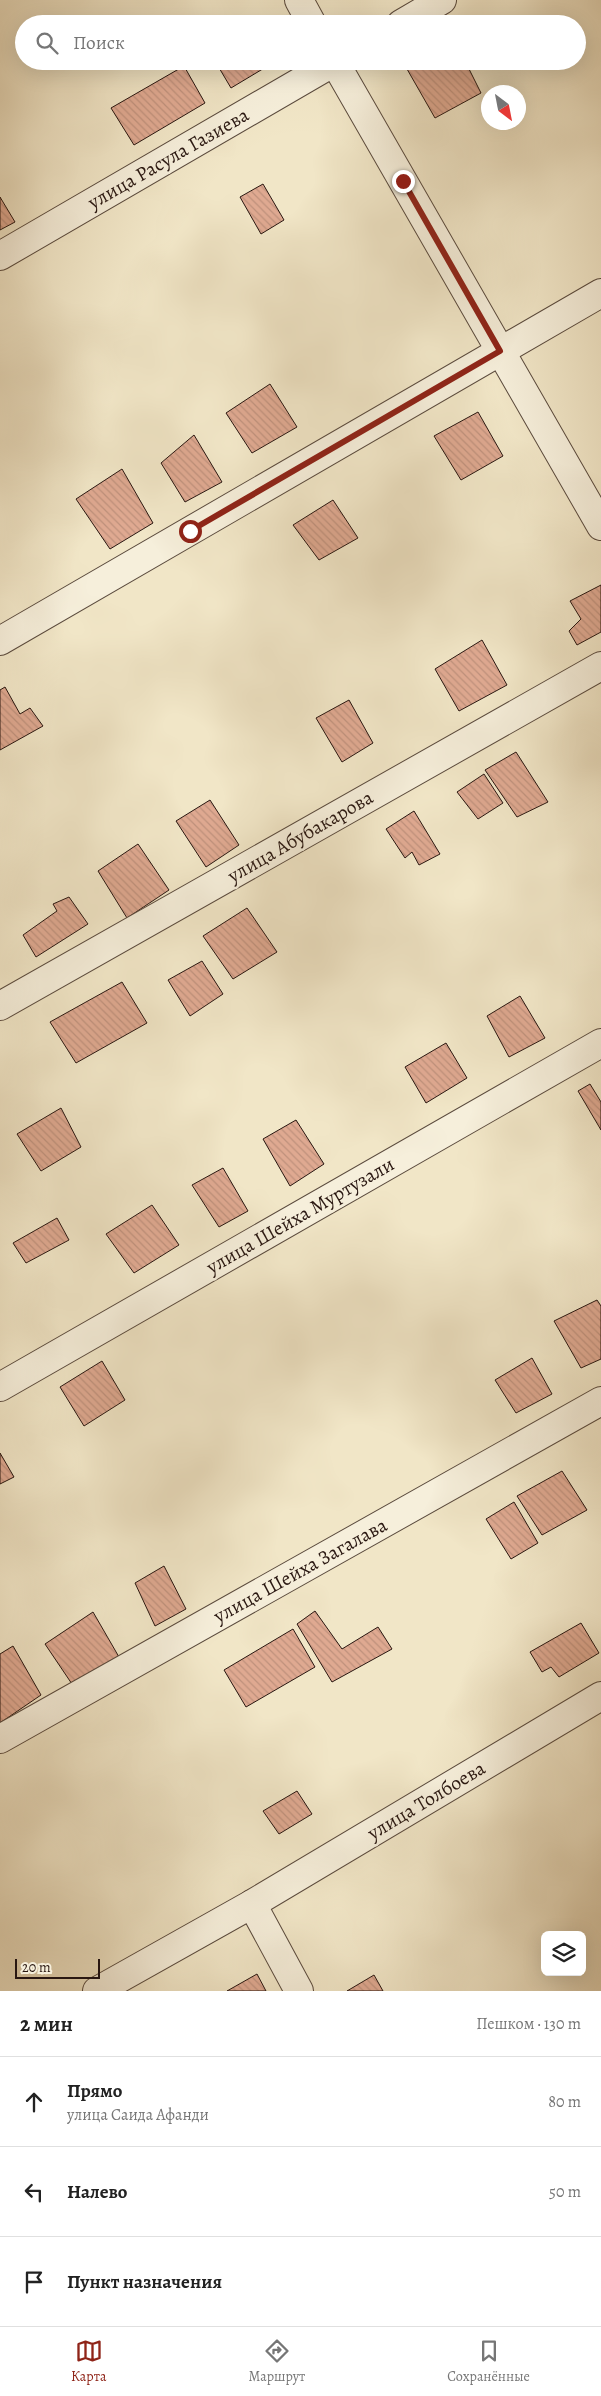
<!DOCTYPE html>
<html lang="ru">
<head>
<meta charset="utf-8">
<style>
	body { margin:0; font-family:Alegreya,serif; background:#f6f6f6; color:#222 }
	.controls { position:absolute; right:15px; bottom:15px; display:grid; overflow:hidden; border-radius:8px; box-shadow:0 5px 20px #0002 }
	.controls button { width:45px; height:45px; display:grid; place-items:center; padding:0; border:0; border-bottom:1px solid #e0e0e0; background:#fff; color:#222; font:25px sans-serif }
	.compass { position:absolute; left:481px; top:85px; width:45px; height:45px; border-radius:50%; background:#fff; box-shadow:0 5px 20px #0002; rotate:148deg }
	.scale { position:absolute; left:15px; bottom:12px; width:85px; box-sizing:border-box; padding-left:5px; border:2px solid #291711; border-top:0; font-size:14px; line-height:18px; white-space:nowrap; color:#291711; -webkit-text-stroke:4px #f6efdb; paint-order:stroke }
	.stop { position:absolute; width:15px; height:15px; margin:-11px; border:4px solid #8f2418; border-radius:50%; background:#fff }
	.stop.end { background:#8f2418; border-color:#fff; box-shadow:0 1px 5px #0008 }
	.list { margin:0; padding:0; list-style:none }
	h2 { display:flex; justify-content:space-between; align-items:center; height:65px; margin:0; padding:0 20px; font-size:21px }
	h2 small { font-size:16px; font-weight:400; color:#767676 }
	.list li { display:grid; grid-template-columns:32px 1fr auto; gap:15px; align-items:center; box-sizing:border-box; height:90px; padding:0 20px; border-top:1px solid #e0e0e0 }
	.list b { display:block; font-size:19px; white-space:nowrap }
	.list p { margin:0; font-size:16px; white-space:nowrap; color:#767676 }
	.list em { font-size:16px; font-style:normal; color:#767676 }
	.icon { flex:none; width:28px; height:28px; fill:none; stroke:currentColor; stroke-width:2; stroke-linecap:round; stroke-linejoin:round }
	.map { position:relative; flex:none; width:601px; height:1991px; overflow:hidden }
	.search { position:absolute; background:#fff; box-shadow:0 5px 20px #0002; left:15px; right:15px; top:15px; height:55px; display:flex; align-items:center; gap:12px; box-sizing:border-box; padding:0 18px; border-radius:28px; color:#767676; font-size:19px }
	.sheet { height:335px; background:#fff }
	nav { display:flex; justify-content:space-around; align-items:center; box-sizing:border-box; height:70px; border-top:1px solid #e0e0e0; background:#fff; font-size:14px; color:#767676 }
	nav a { display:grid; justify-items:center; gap:2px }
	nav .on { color:#8f2418 }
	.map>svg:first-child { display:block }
	.building { fill:url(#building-back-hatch); stroke:#291711 }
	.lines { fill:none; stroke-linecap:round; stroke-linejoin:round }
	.minor-casing { stroke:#5b4b3e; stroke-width:30 }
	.minor { stroke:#f6efdb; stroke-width:28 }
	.route { stroke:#8f2418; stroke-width:6 }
	.labels { text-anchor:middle; stroke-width:5; stroke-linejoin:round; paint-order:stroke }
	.street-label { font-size:20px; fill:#291711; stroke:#f6efdb }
</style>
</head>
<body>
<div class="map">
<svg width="601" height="1991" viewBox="0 0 601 1991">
	<defs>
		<pattern id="building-back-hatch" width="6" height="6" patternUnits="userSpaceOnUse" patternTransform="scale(1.25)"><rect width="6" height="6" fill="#dfa991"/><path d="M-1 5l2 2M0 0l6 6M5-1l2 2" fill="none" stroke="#bf917c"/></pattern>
	</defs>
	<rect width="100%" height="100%" fill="#f1e6c7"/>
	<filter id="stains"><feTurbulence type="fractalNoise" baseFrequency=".004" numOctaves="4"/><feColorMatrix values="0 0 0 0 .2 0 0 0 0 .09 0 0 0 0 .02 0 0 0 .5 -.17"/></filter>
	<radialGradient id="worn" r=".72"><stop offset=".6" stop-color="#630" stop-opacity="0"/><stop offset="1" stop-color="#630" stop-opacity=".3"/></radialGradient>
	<!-- building -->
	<g class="building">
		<path d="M215 61H276L231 88Z"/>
		<path d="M422 61H465L481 93 435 118 407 69Z"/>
		<path d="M184 66 205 103 134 145 111 108Z"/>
		<path d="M263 184 284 220 261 234 240 197Z"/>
		<path d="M0 197 15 222 0 230Z"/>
		<path d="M270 384 297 427 252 453 226 413Z"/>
		<path d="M478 412 503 456 461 480 434 436Z"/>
		<path d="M194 435 222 482 185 502 161 463Z"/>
		<path d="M122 469 153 523 110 549 76 499Z"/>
		<path d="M333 500 358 538 319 560 293 525Z"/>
		<path d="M601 585V632L577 645 569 631 581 619 570 601Z"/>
		<path d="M482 640 507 685 459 711 435 669Z"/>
		<path d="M5 687 20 714 30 708 43 726 0 750V690Z"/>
		<path d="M349 700 373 743 342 762 316 718Z"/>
		<path d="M516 752 548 802 517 817 485 770Z"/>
		<path d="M484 774 503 803 478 819 457 792Z"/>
		<path d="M210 800 239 845 206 867 176 821Z"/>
		<path d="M414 811 440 854 419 865 412 852 405 858 386 829Z"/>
		<path d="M138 844 169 890 127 918 98 871Z"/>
		<path d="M69 897 88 924 36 957 23 935 57 911 53 904Z"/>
		<path d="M247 908 277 952 233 979 203 936Z"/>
		<path d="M202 961 223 994 190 1016 168 980Z"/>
		<path d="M122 982 147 1023 76 1063 50 1022Z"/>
		<path d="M520 996 545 1038 509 1057 487 1016Z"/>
		<path d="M446 1043 467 1078 426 1103 405 1067Z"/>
		<path d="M590 1084 601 1102V1130L578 1091Z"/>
		<path d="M61 1108 81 1147 41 1171 17 1134Z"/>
		<path d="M296 1120 324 1164 290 1186 263 1139Z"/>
		<path d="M223 1168 248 1211 219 1227 192 1185Z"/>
		<path d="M152 1205 179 1245 134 1273 106 1234Z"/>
		<path d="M57 1218 69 1240 26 1263 13 1243Z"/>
		<path d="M597 1300 601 1306V1359L581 1368 554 1321Z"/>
		<path d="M532 1358 552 1394 516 1413 495 1380Z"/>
		<path d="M102 1361 125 1400 84 1426 60 1387Z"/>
		<path d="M0 1453 14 1477 0 1484Z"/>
		<path d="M562 1471 587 1510 542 1535 517 1496Z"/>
		<path d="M514 1502 538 1543 511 1559 486 1519Z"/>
		<path d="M164 1566 186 1609 155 1626 135 1583Z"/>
		<path d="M315 1611 342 1649 378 1627 392 1649 332 1682 297 1624Z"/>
		<path d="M93 1612 119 1657 74 1687 45 1644Z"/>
		<path d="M581 1623 599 1653 559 1677 551 1667 542 1672 530 1652Z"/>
		<path d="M293 1629 315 1667 246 1707 224 1670Z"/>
		<path d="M13 1646 41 1695 0 1723V1654Z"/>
		<path d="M297 1791 312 1814 279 1834 263 1811Z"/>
		<path d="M257 1974 266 1991H227Z"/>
		<path d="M374 1975 383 1991H347Z"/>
	</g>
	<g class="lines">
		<defs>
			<g id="minor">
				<path d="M299 0 312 24"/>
				<path d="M401 24 442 0"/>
				<path d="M334 61 601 526"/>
				<path d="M0 256 336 61"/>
				<path d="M0 641 601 293"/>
				<path d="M0 1006 601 666"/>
				<path d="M0 1387 601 1043"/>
				<path d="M0 1739 601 1401"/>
				<path d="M252 1904 299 1991"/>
				<path d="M97 1991 252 1904 601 1696"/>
			</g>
		</defs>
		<!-- minor casing -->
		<use href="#minor" class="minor-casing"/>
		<!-- minor -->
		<use href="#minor" class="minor"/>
	</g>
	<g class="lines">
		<!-- route -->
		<path class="route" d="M190 531 500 351 403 181"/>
	</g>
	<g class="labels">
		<!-- street labels -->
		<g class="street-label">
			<text transform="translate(168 158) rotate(-30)" y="7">улица Расула Газиева</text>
			<text transform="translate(300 836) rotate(-30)" y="7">улица Абубакарова</text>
			<text transform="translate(300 1215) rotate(-30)" y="7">улица Шейха Муртузали</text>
			<text transform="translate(300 1570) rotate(-29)" y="7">улица Шейха Загалава</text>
			<text transform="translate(426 1800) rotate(-31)" y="7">улица Толбоева</text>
		</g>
	</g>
	<rect width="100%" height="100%" filter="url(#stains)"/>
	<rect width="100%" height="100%" fill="url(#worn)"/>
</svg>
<div class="controls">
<button><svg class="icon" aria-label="layers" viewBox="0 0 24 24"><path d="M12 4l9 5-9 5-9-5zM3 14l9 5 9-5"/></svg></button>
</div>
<svg class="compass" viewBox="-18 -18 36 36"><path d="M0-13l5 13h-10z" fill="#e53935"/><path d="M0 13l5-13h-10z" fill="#767676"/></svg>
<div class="scale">20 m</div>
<div class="stop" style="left:190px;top:531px"></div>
<div class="stop end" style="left:403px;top:181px"></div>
<div class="search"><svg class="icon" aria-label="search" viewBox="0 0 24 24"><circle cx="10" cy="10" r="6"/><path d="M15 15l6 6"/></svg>Поиск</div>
</div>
<section class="sheet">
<h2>2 мин<small>Пешком · 130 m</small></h2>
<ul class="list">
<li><svg class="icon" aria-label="ahead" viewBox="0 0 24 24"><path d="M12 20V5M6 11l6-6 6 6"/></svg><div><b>Прямо</b><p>улица Саида Афанди</p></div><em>80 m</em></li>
<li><svg class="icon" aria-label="left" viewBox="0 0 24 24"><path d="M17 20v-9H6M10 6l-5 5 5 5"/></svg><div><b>Налево</b></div><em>50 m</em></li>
<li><svg class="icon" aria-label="arrive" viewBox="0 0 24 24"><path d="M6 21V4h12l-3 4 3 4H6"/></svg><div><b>Пункт назначения</b></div></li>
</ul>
</section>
<nav>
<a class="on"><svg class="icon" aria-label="map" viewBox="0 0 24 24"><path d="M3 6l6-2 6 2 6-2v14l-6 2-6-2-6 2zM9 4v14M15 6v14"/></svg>Карта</a>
<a><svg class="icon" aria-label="directions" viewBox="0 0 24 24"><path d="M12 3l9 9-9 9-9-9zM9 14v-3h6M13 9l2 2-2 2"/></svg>Маршрут</a>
<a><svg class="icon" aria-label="saved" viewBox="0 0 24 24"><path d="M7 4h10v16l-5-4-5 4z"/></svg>Сохранённые</a>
</nav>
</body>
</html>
